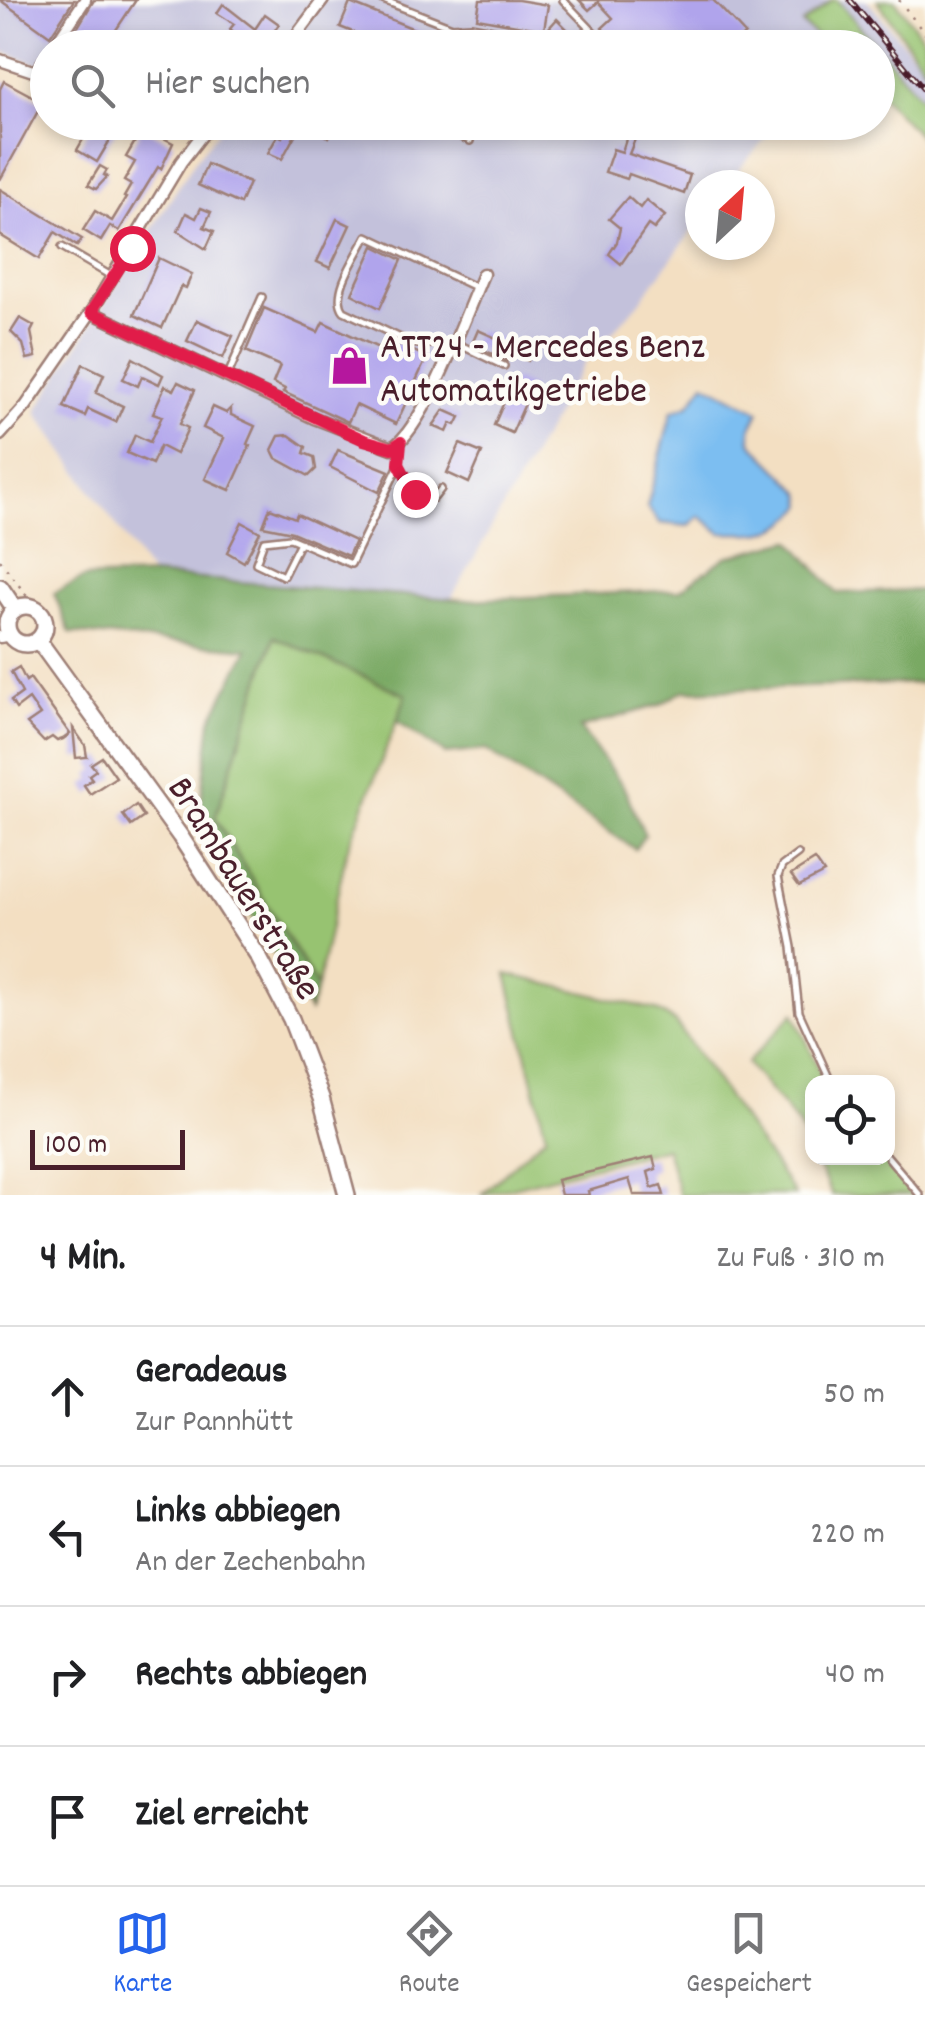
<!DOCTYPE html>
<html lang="de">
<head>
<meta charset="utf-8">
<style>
	body { margin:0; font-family:Dekko,sans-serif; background:#f2f2f2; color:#202124 }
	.controls { position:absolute; right:30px; bottom:30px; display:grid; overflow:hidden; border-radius:20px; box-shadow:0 5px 15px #0003 }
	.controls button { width:90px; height:90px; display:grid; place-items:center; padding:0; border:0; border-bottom:2px solid #e0e0e0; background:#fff; color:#202124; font:50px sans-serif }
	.compass { position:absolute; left:685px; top:170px; width:90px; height:90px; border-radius:50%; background:#fff; box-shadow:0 5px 15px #0003; rotate:26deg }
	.scale { position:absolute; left:30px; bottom:25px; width:155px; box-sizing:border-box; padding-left:10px; border:5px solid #4a1f2b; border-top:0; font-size:28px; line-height:35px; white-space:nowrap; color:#4a1f2b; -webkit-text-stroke:8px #fdfcf7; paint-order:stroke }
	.stop { position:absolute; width:30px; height:30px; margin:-22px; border:8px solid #e11d48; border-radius:50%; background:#fff }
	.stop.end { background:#e11d48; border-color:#fff; box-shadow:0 2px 10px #0008 }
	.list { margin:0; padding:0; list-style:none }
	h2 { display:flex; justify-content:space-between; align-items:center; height:130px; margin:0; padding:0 40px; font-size:42px }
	h2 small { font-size:32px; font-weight:400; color:#757577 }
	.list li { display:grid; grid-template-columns:65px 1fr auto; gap:30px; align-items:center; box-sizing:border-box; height:140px; padding:0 40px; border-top:2px solid #e0e0e0 }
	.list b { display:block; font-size:38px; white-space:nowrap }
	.list p { margin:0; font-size:32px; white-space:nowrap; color:#757577 }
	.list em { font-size:32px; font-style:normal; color:#757577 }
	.icon { flex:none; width:55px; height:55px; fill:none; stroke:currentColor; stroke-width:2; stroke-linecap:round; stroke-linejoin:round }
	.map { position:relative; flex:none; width:925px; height:1195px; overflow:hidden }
	.search { position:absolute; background:#fff; box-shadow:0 5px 15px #0003; left:30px; right:30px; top:30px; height:110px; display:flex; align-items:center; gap:25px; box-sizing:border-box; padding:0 35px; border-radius:55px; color:#757577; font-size:38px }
	.sheet { height:690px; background:#fff }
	nav { display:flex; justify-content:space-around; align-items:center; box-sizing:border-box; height:140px; border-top:2px solid #e0e0e0; background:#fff; font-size:28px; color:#757577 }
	nav a { display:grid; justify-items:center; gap:5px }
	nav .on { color:#2563eb }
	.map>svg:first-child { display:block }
	.industrial { fill:#c3c1db }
	.green { fill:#97c371; stroke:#70714e; stroke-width:2.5 }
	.forest { fill:#79a963; stroke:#626447; stroke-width:2.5 }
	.water { fill:#7bbef1; stroke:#626e8e; stroke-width:2.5 }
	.building { fill:#b0a4ec }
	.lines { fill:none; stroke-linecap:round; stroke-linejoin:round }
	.lane-casing { stroke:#9e7f76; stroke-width:10 }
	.street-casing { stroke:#9e7f76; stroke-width:15 }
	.secondary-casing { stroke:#9e7f76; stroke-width:20 }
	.path { stroke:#9e7f76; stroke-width:2.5; stroke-dasharray:2.5 8; stroke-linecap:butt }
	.lane { stroke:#fff; stroke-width:5 }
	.street { stroke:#fff; stroke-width:10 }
	.secondary { stroke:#fff; stroke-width:15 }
	.rail-casing { stroke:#4a1f2b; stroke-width:6 }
	.rail { stroke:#fdfcf7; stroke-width:2.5; stroke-dasharray:8; stroke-linecap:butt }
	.route { stroke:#e11d48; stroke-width:12 }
	.labels { text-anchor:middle; stroke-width:9; stroke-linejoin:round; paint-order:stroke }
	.poi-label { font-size:38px; fill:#4a1f2b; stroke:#fdfcf7; text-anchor:start }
	.street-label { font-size:38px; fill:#4a1f2b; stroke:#fdfcf7 }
</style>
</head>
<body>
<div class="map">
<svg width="925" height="1195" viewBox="0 0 925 1195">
	<rect width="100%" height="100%" fill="#fdfcf7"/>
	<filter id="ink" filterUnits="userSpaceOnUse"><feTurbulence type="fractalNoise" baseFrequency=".01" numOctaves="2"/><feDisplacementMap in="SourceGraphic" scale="20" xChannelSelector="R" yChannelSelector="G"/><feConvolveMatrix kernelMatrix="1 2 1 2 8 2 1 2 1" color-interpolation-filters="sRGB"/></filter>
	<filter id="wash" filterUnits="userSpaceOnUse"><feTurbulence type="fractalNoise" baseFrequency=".0048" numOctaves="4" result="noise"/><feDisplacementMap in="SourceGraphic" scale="40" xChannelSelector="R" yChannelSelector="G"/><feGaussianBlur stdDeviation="2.25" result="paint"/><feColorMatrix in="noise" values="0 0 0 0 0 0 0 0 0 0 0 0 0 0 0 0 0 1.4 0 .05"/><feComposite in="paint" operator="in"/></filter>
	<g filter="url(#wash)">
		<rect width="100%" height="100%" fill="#f3dfc2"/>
		<!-- industrial -->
		<g class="industrial">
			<path d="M0 0H832L803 24 829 47 48 48 47 68 0 51Z"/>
			<path d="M837 0H867L925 69V102Z"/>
			<path d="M203 123H778L726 185H700V220L639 303 586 361 451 599 151 575 36 412 198 156 218 132Z"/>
		</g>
		<!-- green -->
		<g class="green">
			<path d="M832 0H837L925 102V142L878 92V48L829 47 802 24Z"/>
			<path d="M877 0H895L925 40V69Z"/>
			<path d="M274 637 407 695 347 850 317 987 215 818Z"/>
			<path d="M507 974 656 1010 676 1023 795 1195H679L666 1148 481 1195 546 1135Z"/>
			<path d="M794 1013 825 1082H812V1154L799 1126 747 1063Z"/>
			<path d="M814 1158H882L914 1195H832Z"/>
		</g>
		<!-- forest -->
		<path class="forest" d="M791 540 837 593 925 590V683L683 691 660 705 580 728 623 786 645 835 635 849 486 750 445 754 397 721 406 695 274 637 215 818 317 987 309 1012 198 827 211 720 248 649 70 633 54 593 84 578 151 575 466 600 680 590 726 557Z"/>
		<!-- water -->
		<path class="water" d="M705 383 759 411 751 428V442L802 493 804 505C778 538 760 533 721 533L700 516 688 526 660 523 647 507 672 411 689 405Z"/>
		<g id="blocks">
			<!-- building -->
			<g class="building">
				<path d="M0 0H74L50 36Z"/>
				<path d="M94 0H136L104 48 76 30Z"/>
				<path d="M480 0H518L548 5 544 30 477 18Z"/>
				<path d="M579 0H713L745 34 731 48H620L602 28 613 18 598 2 589 10Z"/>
				<path d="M350 3 429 35 424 48H393L340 27Z"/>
				<path d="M223 4 255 29 265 14 279 24 263 48 257 44 253 48 230 29 234 24 217 13Z"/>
				<path d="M557 19 578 40 571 48 549 28Z"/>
				<path d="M4 81 43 102 0 180V89Z"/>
				<path d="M93 122H103L116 130 97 162 77 150Z"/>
				<path d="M133 122 173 143 161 169 158 167 119 231 110 226 101 241 83 230 95 211 112 221 126 198 124 197 131 185 124 181 135 162 126 157 140 133 131 130Z"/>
				<path d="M289 122H336L329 137 301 124 282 159 268 153 278 135 282 137Z"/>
				<path d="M627 136 635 139 629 154 690 175 684 194 629 174 627 179 605 172 613 149 622 152Z"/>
				<path d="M207 164 249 183 240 204 198 185Z"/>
				<path d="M100 166 107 170 104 175 107 177 96 189 88 185Z"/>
				<path d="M0 189 82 239 77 246 55 232 39 259 0 235Z"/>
				<path d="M628 197 640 208 646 200 665 216 654 229 648 225 621 264 609 254 617 242 620 228 609 219Z"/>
				<path d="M201 208 211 212 204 227 214 231 206 249 178 231 186 213 196 218Z"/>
				<path d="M337 219 350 225 330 268 317 262Z"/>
				<path d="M374 246 402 260 380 308 352 294Z"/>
				<path d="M159 258 192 274 186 288 181 286 162 328 134 315Z"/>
				<path d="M264 308 318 332 323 322 385 351 390 340 427 357 396 424 356 405 348 422 283 392 285 389 273 383 280 366 246 351Z"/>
				<path d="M20 318 34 326 31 332 36 357 27 359 23 344 11 332Z"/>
				<path d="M197 320 233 336 223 358 187 341Z"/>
				<path d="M478 330 532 354 528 361 510 353 507 361 472 344Z"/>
				<path d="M133 358 163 375 159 384 142 376 138 386 123 379Z"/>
				<path d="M83 364 104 374 96 393 123 406 116 422 88 409 85 416 64 407Z"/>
				<path d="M514 379 532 388 512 433 494 425Z"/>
				<path d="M178 382 195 390 180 424 188 428 176 454 160 446 152 464 127 453 135 435 150 442 162 416 153 413 165 386 174 390Z"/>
				<path d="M213 407 226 413 231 408V415L255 426 247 444 250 446 230 490 205 479 224 438 203 428Z"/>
				<path d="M444 410 460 417 456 425 451 423 447 432 433 426Z"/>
				<path d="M289 435 306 447 304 453 314 457 316 469 309 476 276 458 272 450 279 436Z"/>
				<path d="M460 444 482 453 469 483 447 473Z"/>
				<path d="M338 450 389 471 379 492 330 467Z"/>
				<path d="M270 508 295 518 297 514 355 541 348 556 292 532 263 526Z"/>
				<path d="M242 522 260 532 244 562 227 552Z"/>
				<path d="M19 667 26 681 30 678 70 734 63 739 57 741 52 737 44 742 27 724 40 715 29 699 16 709 11 701 22 693 11 672Z"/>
				<path d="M73 728 85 745 87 757 76 758Z"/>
				<path d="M102 757 116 777 90 794 84 785 92 779 89 775 96 770 91 764Z"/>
				<path d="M136 805 144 817 131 826 123 815Z"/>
				<path d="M815 860 824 873 799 886 791 875Z"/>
				<path d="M653 1157 656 1169 648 1172 652 1188 661 1185 664 1195H634L629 1179 588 1191 589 1195H561L557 1180Z"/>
			</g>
		</g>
	</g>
	<g filter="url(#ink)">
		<use href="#blocks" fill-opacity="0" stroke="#9e7f76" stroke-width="2.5"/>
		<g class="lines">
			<defs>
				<g id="lane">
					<path d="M383 0 452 27 471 26 538 38 553 48"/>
					<path d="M563 0 609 48"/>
					<path d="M755 48 756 47"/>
					<path d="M430 122 470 141"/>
					<path d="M62 247 111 276"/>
					<path d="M456 343 504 366"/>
					<path d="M452 345C439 340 425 347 411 343L344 311C330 293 358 254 367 236L477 288"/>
					<path d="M228 375 262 297"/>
					<path d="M399 465 419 497 434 498 441 489"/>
					<path d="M300 542 283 576 256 563 264 541 290 538 351 564 399 465 401 442"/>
					<path d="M798 854 782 866 778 876 792 947 799 1012 831 1082"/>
					<path d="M888 1157 920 1195"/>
				</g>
				<g id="street">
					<path d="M53 48 85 0"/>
					<path d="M287 48 323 0"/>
					<path d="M0 60 48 76"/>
					<path d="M36 72 48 55"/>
					<path d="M180 122 203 131"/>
					<path d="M91 312 314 418 392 448C425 427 466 314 483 274"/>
					<path d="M0 435 26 406 91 312 181 162 212 122"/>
					<path d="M0 637 10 635"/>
				</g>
				<g id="secondary">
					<path d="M0 587 15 609"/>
					<circle cx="26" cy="625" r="19"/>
					<path d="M38 640 180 836 259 958 291 1019 321 1098 347 1195"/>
				</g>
			</defs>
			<!-- lane casing -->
			<use href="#lane" class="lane-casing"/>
			<!-- street casing -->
			<use href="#street" class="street-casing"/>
			<!-- secondary casing -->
			<use href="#secondary" class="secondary-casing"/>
			<!-- path -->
			<g class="path">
				<path d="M899 0 925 34"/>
				<path d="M0 560 26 595 41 602 52 614 53 640"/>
				<path d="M11 647 32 653"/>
			</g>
			<!-- lane -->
			<use href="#lane" class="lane"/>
			<!-- street -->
			<use href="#street" class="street"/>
			<!-- secondary -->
			<use href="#secondary" class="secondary"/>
			<defs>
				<path id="rail" d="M850 0 925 91"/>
			</defs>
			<!-- rail casing -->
			<use href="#rail" class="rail-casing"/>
			<!-- rail -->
			<use href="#rail" class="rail"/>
		</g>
	</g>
	<g class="lines" filter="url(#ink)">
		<!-- route -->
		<path class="route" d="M132 248 91 312 364 440 392 448 401 442 399 464 415 494"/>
	</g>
	<!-- icons -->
	<defs>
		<symbol id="shop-bare" viewBox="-9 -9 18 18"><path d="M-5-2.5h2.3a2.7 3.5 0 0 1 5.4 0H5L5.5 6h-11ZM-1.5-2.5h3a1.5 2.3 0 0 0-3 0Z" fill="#b5179e" stroke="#fdfcf7" stroke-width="2.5" paint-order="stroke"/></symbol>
	</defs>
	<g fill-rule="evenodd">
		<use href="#shop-bare" x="322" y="338" width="55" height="55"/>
	</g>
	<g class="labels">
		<!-- poi labels -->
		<g class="poi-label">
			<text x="380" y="357">ATT24 - Mercedes Benz<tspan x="380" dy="44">Automatikgetriebe</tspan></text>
		</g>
		<!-- street labels -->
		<g class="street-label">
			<text transform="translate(246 887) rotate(58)" y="13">Brambauerstraße</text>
		</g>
	</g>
</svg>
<div class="controls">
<button><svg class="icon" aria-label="locate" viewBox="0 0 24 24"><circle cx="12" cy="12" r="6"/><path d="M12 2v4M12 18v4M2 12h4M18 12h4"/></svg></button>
</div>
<svg class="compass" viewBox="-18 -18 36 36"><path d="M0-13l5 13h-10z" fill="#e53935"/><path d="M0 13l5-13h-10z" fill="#757577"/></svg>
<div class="scale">100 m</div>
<div class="stop" style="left:132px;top:248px"></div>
<div class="stop end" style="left:415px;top:494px"></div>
<div class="search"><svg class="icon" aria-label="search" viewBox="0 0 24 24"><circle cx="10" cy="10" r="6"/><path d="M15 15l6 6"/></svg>Hier suchen</div>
</div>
<section class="sheet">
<h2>4 Min.<small>Zu Fuß · 310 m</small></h2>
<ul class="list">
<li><svg class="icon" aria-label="ahead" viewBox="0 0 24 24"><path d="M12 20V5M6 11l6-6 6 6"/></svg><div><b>Geradeaus</b><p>Zur Pannhütt</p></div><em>50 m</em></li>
<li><svg class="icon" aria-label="left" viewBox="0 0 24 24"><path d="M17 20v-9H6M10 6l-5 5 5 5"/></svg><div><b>Links abbiegen</b><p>An der Zechenbahn</p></div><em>220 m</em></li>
<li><svg class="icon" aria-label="right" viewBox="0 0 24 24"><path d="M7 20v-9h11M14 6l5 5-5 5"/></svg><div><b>Rechts abbiegen</b></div><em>40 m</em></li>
<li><svg class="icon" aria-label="arrive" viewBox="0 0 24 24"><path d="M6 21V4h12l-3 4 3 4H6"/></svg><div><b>Ziel erreicht</b></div></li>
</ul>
</section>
<nav>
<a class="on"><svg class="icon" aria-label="map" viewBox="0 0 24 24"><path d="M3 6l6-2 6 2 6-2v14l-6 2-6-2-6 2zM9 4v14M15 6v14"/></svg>Karte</a>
<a><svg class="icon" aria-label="directions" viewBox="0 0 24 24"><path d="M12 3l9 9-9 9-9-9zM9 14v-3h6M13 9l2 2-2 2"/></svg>Route</a>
<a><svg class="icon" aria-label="saved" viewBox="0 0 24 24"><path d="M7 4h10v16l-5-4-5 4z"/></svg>Gespeichert</a>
</nav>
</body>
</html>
